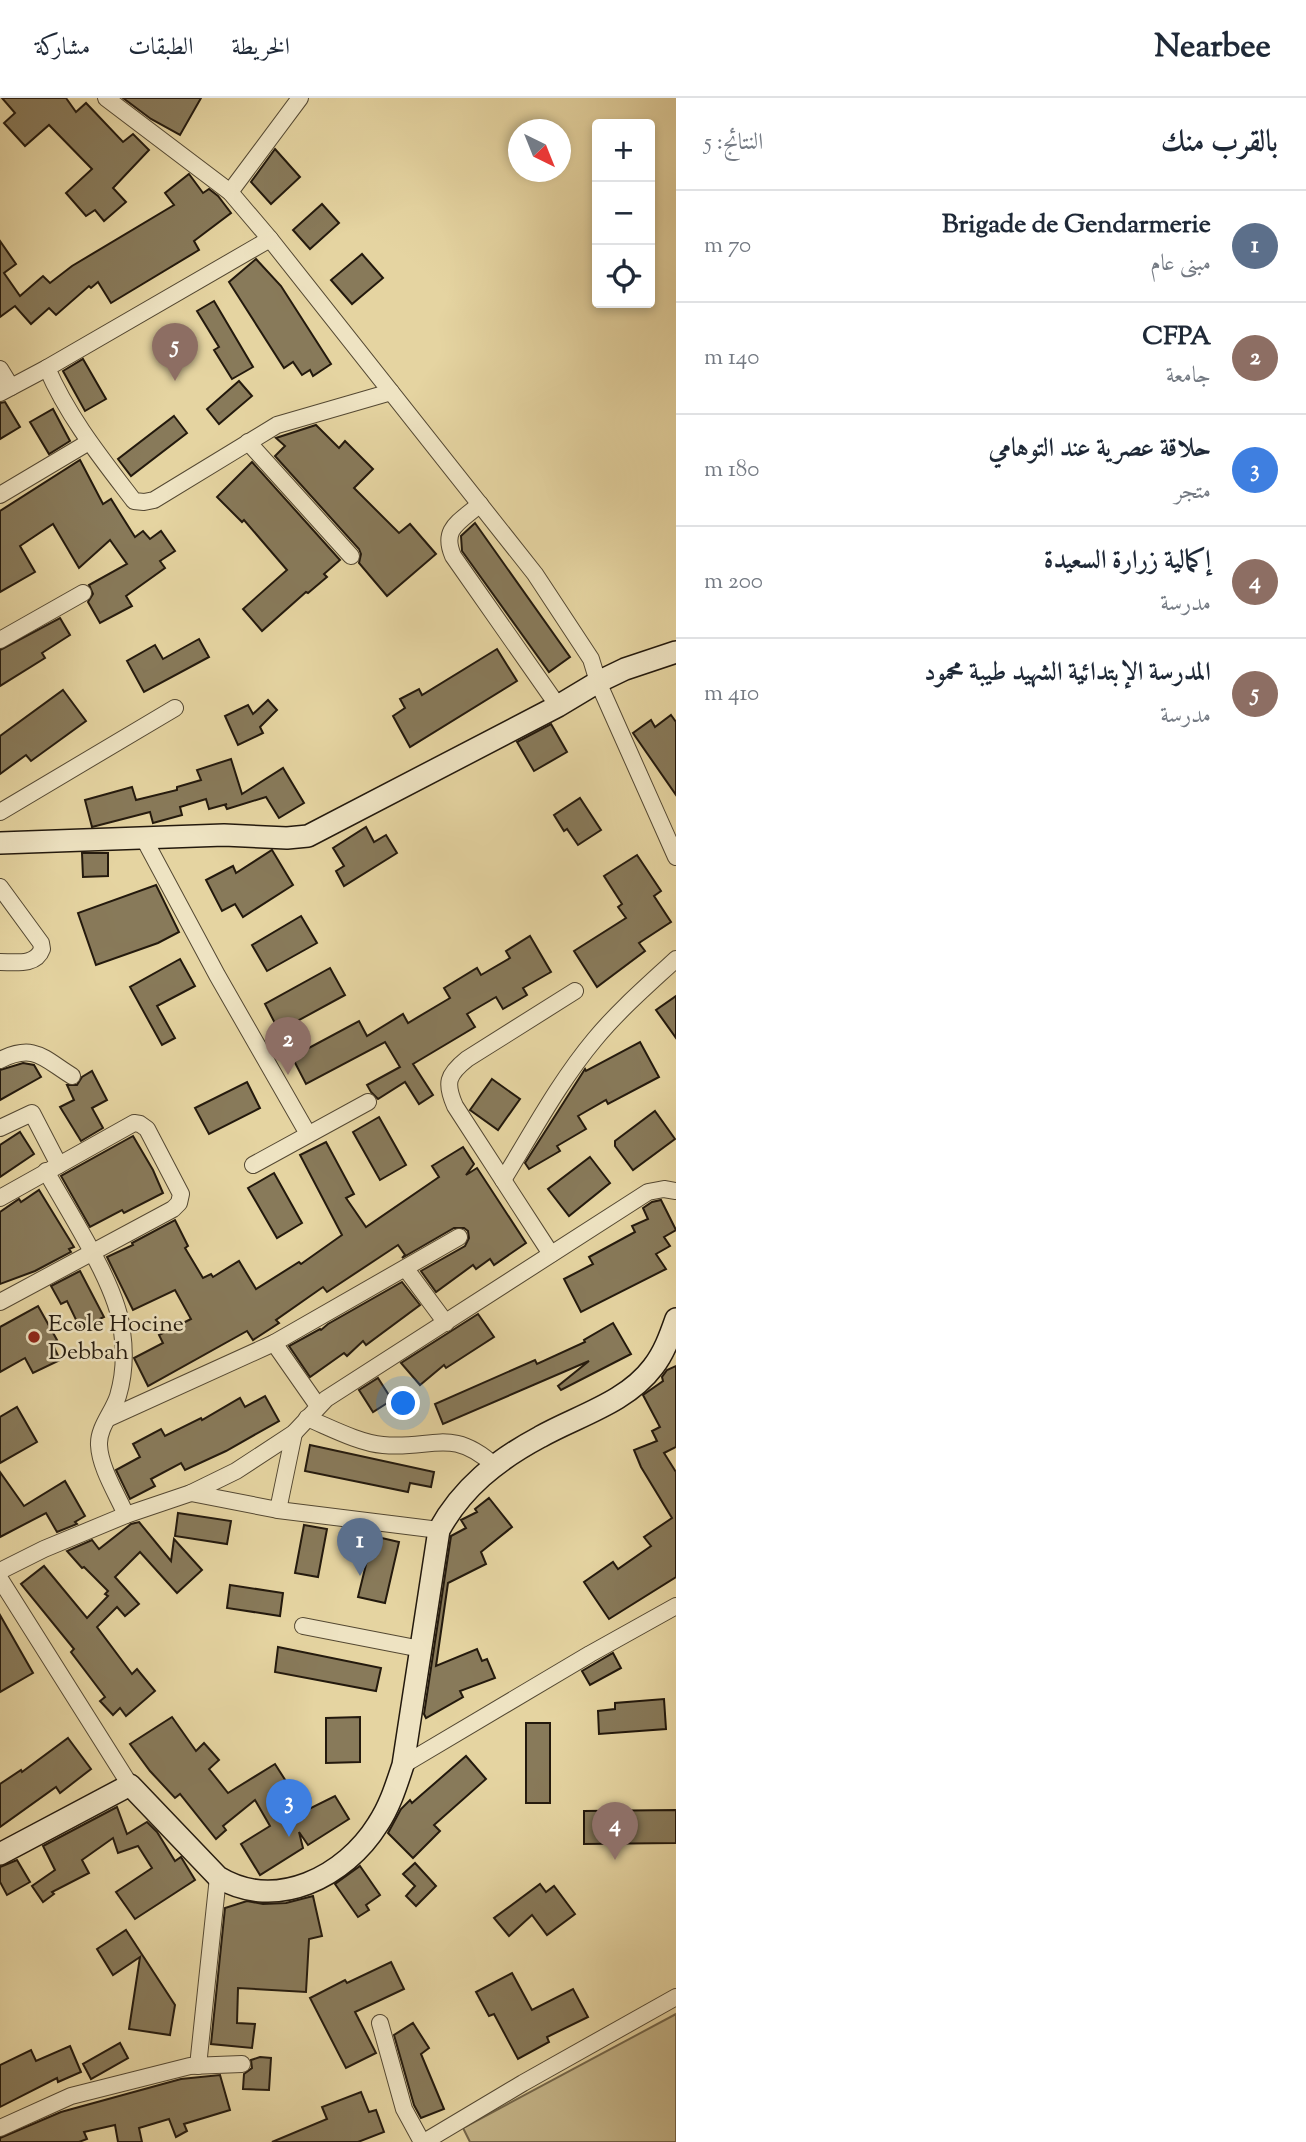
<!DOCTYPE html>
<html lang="ar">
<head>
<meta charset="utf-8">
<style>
	body { margin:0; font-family:"Sorts Mill Goudy",Amiri,serif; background:#f6f6f7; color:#1f2937; direction:rtl }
	.controls { position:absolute; right:21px; top:21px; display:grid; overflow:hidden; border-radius:7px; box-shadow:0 4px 10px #0003 }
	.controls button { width:63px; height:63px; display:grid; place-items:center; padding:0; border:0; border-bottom:2px solid #e0e1e3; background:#fff; color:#1f2937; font:35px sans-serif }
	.compass { position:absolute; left:508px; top:21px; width:63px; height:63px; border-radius:50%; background:#fff; box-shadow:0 4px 10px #0003; rotate:137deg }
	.you { position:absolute; left:404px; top:1306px; width:24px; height:24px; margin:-18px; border:5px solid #fff; border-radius:50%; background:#1a73e8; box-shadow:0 0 0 10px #1a73e833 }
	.badge { display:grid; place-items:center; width:46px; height:46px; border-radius:50%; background:#7c3aed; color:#fff; font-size:23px; font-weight:700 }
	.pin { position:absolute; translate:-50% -58px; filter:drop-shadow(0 2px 4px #0008) }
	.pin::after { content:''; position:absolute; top:37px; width:24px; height:21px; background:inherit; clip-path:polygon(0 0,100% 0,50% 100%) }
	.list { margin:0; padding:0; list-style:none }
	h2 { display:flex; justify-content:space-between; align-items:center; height:91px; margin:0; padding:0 28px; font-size:30px }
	h2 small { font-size:23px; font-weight:400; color:#747a83 }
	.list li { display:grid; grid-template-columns:46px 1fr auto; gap:21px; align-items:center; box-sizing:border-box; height:112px; padding:0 28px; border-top:2px solid #e0e1e3 }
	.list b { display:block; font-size:26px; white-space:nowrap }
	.list p { margin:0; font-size:23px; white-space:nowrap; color:#747a83 }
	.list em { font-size:23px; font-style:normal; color:#747a83 }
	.icon { flex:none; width:38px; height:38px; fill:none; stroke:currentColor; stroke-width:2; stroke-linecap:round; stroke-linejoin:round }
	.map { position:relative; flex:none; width:676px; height:2044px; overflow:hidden; direction:ltr }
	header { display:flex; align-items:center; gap:42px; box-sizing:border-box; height:98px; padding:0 35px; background:#fff; border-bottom:2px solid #e0e1e3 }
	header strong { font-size:33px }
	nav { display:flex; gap:38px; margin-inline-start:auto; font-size:24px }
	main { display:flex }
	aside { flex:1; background:#fff }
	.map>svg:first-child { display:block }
	.green { fill:#c4b488; stroke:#74664a; stroke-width:2 }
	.building { fill:#887a5a; stroke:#23190d; stroke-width:2 }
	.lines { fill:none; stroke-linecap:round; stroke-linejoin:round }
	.street-casing { stroke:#544832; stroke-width:18 }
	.secondary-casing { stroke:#23190d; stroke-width:24 }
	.street { stroke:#eee3c2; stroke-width:16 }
	.secondary { stroke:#eee3c2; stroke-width:21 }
	.poi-dot { fill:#8f2418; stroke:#eee3c2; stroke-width:2.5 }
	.labels { text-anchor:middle; stroke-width:5; stroke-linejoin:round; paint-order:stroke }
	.poi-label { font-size:24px; fill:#23190d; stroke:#eee3c2; text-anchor:start }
</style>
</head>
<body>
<header>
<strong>Nearbee</strong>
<nav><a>الخريطة</a><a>الطبقات</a><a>مشاركة</a></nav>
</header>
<main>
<aside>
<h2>بالقرب منك<small>النتائج: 5</small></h2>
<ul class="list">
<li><span class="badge" style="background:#5c6f8a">1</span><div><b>Brigade de Gendarmerie</b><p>مبنى عام</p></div><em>70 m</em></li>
<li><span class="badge" style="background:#8d6e63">2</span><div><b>CFPA</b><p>جامعة</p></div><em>140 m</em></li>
<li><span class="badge" style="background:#3f7fe0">3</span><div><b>حلاقة عصرية عند التوهامي</b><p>متجر</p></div><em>180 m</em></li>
<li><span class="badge" style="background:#8d6e63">4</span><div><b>إكمالية زرارة السعيدة</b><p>مدرسة</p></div><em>200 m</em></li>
<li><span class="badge" style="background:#8d6e63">5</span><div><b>المدرسة الإبتدائية الشهيد طيبة محمود</b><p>مدرسة</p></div><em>410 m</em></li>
</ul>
</aside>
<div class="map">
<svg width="676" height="2044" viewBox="0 0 676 2044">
	<rect width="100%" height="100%" fill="#e5d4a1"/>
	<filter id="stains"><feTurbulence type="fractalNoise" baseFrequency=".00286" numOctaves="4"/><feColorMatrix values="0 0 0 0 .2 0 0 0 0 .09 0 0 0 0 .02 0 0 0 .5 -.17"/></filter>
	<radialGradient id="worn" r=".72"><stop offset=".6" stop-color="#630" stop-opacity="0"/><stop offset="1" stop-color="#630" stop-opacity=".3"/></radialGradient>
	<!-- green -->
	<path class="green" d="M676 1916V2044H470L463 2030Z"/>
	<!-- building -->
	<g class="building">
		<path d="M2 0H66L76 14 86 5 123 44 133 36 149 52 113 90 126 104 104 123 95 112 86 118 66 95 92 71 49 27 25 48 4 25 15 15Z"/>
		<path d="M123 0H201L180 37 151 21Z"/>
		<path d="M275 51 300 79 271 106 251 84Z"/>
		<path d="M189 76 203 95 209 91 218 98 231 115 194 143 199 152 111 205 98 184 91 190 89 188 56 217 49 210 31 226 15 208 0 219V143L16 166 4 175 20 198 43 178 50 185 72 168 174 107 165 95Z"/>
		<path d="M322 106 339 125 310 151 293 132Z"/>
		<path d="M362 156 383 180 352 206 331 182Z"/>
		<path d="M256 161 281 188 331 266 313 278 310 272 302 277 293 264 284 270 229 184Z"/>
		<path d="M214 203 253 269 232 281 214 252 219 249 197 213Z"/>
		<path d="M83 261 106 301 85 313 63 273Z"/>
		<path d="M239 283 252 298 219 326 207 311Z"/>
		<path d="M5 304 20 329 0 341V305Z"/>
		<path d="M53 311 70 343 49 356 30 324Z"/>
		<path d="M174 318 187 335 131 378 118 361Z"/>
		<path d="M316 327 339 350 345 343 373 371 354 390 399 435 410 426 436 456 387 498 359 465 361 456 359 451 275 358 285 348 276 340Z"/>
		<path d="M80 362 103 406 111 401 135 439 143 433 150 441 161 433 175 453 160 463 165 470 126 498 132 508 100 525 88 504 93 496 89 487 127 466 110 442 79 470 53 426 20 448 35 474 0 494V413Z"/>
		<path d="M252 364 340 462 324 476 327 479 308 495 306 494 262 533 243 511 287 472 244 422 242 424 217 399Z"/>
		<path d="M475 425 570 559 549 574 462 453 461 438Z"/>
		<path d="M60 520 70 537 42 555 45 560 0 588V552Z"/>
		<path d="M199 541 209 559 144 594 127 563 155 547 163 561Z"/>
		<path d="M497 551 517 583 410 649 393 618 405 610 400 601 419 591 422 597Z"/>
		<path d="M63 592 86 623 31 663 26 657 0 676V638Z"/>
		<path d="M268 602 277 612 260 629 263 635 238 647 225 618 248 607 253 616Z"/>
		<path d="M671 617 676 624V697L633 635 651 622 655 629Z"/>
		<path d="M551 626 567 654 534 673 517 644Z"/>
		<path d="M231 661 242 696 283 670 304 705 279 720 266 699 227 711 225 707 227 706 209 711 206 701 180 709 182 717 153 725 150 714 92 729 85 702 132 689 136 702 177 692V689L201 682 197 672Z"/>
		<path d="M580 700 601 732 578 747 567 731 564 733 554 717Z"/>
		<path d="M366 729 374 744 386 737 397 755 344 788 336 773 344 768 333 750Z"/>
		<path d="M272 752 293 787 243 819 235 806 222 813 206 782 233 768 236 775Z"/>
		<path d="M82 755H108V778L83 779Z"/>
		<path d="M637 757 661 793 654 798 671 824 639 845 645 853 597 889 574 853 626 820 618 809 622 806 604 778Z"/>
		<path d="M156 787 179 834 158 845 96 867 78 815Z"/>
		<path d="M301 818 317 845 267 873 252 847Z"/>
		<path d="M530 838 551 874 523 890 527 897 503 911 496 899 467 916 475 929 413 966 433 997 419 1006 405 984 378 1001 371 994 367 987 400 969 385 944 306 986 292 959 359 923 367 938 403 916 408 925 450 900 444 890 477 870 481 877 510 860 506 853Z"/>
		<path d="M180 861 195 888 157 908 175 940 162 947 130 889Z"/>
		<path d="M330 870 345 897 279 933 265 906Z"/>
		<path d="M676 898V940L656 912Z"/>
		<path d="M640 944 659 979 608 1006 606 1002 578 1018 586 1031 557 1048 560 1053 529 1071 525 1065 585 971 586 973Z"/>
		<path d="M23 965 34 967 41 979 0 1002V972Z"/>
		<path d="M92 973 107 1002 92 1010 103 1030 81 1043 60 1009 74 1002 67 987H77L82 979Z"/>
		<path d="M492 981 520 1001 498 1032 470 1012Z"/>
		<path d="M247 984 260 1010 209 1036 195 1010Z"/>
		<path d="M655 1013 675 1041 633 1072 615 1048V1043Z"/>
		<path d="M379 1019 406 1067 380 1082 353 1034Z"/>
		<path d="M20 1034 34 1056 0 1079V1047Z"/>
		<path d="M133 1038 153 1072 163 1095 124 1115 122 1112 90 1129 61 1078Z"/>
		<path d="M326 1044 354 1096 346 1100 366 1129 439 1079 432 1068 463 1049 474 1066 466 1077 477 1070 526 1145 494 1167 490 1161 476 1171 473 1167 436 1194 421 1173 465 1148 469 1140 468 1133 464 1130H454L402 1160 405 1157 398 1147 327 1194 323 1189 276 1222 279 1225 253 1242 247 1233 148 1288 134 1260 163 1245 159 1237 191 1221 175 1192 133 1212 107 1159 133 1147 132 1145 175 1122 188 1148 185 1150 203 1180 211 1176 213 1179 239 1163 256 1191 299 1164 301 1166 342 1137 300 1057Z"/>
		<path d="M590 1059 610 1085 569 1118 548 1091Z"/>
		<path d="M274 1075 302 1125 277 1140 248 1090Z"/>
		<path d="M39 1092 74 1149 69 1151 71 1154 35 1173 0 1186V1114L19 1101 21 1104Z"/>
		<path d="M661 1102 676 1132 664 1139 670 1148 656 1156 666 1171 581 1214 564 1181 593 1166 589 1159 635 1134 632 1128 648 1121 643 1110 652 1104Z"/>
		<path d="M80 1173 104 1219 80 1230 67 1203 61 1206 51 1188Z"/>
		<path d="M402 1184 420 1207 366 1247 363 1243 347 1258 344 1255 310 1279 289 1248 320 1231 321 1232 328 1226Z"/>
		<path d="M38 1208 57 1242 52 1245 60 1262 33 1275 25 1260 0 1274V1229Z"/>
		<path d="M478 1216 494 1239 446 1270 444 1267 420 1287 401 1265Z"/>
		<path d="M613 1225 631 1256 561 1292 558 1288 589 1263 443 1326 435 1306 535 1262 537 1266 585 1244 584 1242Z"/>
		<path d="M676 1268V1349L664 1355 676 1374V1479L609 1521 584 1484 613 1464 618 1471 651 1448 644 1439 672 1420 641 1369 634 1352 657 1343 652 1333 660 1329 643 1297 663 1283 662 1279 667 1272Z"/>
		<path d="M378 1280 392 1302 373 1314 359 1292Z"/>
		<path d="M265 1298 279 1323 226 1353 185 1372 181 1365 151 1381 155 1388 130 1401 116 1372 140 1359 133 1346 161 1331 165 1338 201 1320 202 1322 240 1300 245 1309Z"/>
		<path d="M17 1309 37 1344 0 1365V1319Z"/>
		<path d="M310 1347 434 1374 431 1389 410 1385 408 1394 305 1373Z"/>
		<path d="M0 1374 24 1408 65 1383 85 1418 75 1424 77 1426 57 1434 46 1415 0 1439Z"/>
		<path d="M489 1400 512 1429 481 1454 486 1466 448 1485 436 1568 477 1551 482 1563 487 1561 495 1580 460 1593 463 1599 426 1620 424 1616 451 1438 466 1430 461 1422 477 1414 475 1411Z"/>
		<path d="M178 1415 231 1423 227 1446 175 1438Z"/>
		<path d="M139 1424 171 1463 174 1441 202 1472 177 1495 140 1454 115 1479 139 1506 125 1518 117 1509 97 1529 132 1576 137 1571 155 1593 126 1618 120 1610 113 1617 100 1603 105 1599 71 1554 74 1551 21 1486 44 1468 87 1520 108 1498 105 1496 108 1493 84 1469 82 1470 67 1453 92 1442 99 1451 131 1426Z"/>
		<path d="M304 1427 327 1431 318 1479 295 1475Z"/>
		<path d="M373 1438 399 1444 385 1505 358 1499Z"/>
		<path d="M230 1487 283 1495 280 1518 227 1510Z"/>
		<path d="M0 1517 33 1575 0 1594Z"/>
		<path d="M278 1549 381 1570 376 1593 275 1574Z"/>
		<path d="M613 1555 621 1570 590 1587 582 1573Z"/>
		<path d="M664 1601 666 1631 599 1636 598 1613 615 1611V1605Z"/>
		<path d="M172 1619 196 1653 204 1645 219 1662 209 1671 228 1695 275 1666 305 1713 335 1698 349 1721 308 1747 299 1734 303 1750 260 1777 241 1746 270 1728 255 1702 223 1728 226 1732 216 1741 180 1696 175 1700 150 1673 130 1646Z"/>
		<path d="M360 1619V1664L326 1665V1620Z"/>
		<rect x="526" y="1625" width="24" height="80"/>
		<path d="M68 1640 91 1671 60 1695 56 1689 0 1729V1686L21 1672 22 1674Z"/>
		<path d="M466 1658 486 1681 434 1727 440 1733 413 1760 388 1735 401 1711 410 1702 412 1705Z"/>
		<path d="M117 1709 127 1736 147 1724 157 1734 175 1763 181 1759 195 1782 135 1821 116 1794 152 1770 138 1748 118 1755 113 1740 82 1762 89 1775 52 1794 54 1796 43 1804 32 1788 55 1772 43 1748Z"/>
		<path d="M676 1712V1745L584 1746V1713Z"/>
		<path d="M17 1762 30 1784 7 1797 0 1784V1769Z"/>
		<path d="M415 1765 436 1788 416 1808 406 1798 415 1788 403 1776Z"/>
		<path d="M360 1768 380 1797 366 1807 369 1812 358 1819 335 1786Z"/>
		<path d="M540 1786 546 1794 554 1788 575 1816 547 1837 532 1817 509 1838 494 1820Z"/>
		<path d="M313 1798 322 1838 309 1841 306 1894 238 1890 237 1925 255 1926 252 1950 211 1946 225 1810 247 1803 263 1806 286 1805Z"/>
		<path d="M126 1832 175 1907 170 1937 129 1931 140 1859 113 1877 97 1851Z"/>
		<path d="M391 1864 404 1891 355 1914 376 1955 346 1970 310 1900 345 1882 347 1885Z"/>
		<path d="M512 1875 532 1912 573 1891 588 1919 547 1939 549 1944 518 1961 494 1916 489 1918 476 1894Z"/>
		<path d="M413 1925 429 1950 421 1956 444 2011 421 2020 414 2007 394 1937Z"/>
		<path d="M120 1945 128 1960 91 1981 83 1966Z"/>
		<path d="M70 1948 81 1974 58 1984 57 1980 0 2009V1967L31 1952 36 1963Z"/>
		<path d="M260 1959 271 1960 269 1992 243 1991 244 1976 252 1970 251 1962Z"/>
		<path d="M220 1977 230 2012 184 2026 187 2033 176 2039 169 2021 139 2030 142 2044H118L115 2027 84 2034 87 2041 79 2044H0V2040L61 2014 181 1981Z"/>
		<path d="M361 1994 369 2014 376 2012 384 2034 358 2044H272L327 2021 322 2009Z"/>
	</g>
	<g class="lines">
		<defs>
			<g id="street">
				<path d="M106 0 230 94 270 141 535 476 591 561 598 584 676 759"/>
				<path d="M230 94 300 0"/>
				<path d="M270 141 47 270C68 319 102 361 134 403L144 404 154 402 277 327 391 294"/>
				<path d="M0 271 11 289"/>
				<path d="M0 295 47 270"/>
				<path d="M248 344 351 458"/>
				<path d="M0 397 89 344"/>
				<path d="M480 406C460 424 441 430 453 458L558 608"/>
				<path d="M0 542 83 495"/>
				<path d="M0 714 175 610"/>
				<path d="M144 741 217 877 308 1036"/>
				<path d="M0 789 41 845 42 851C36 868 15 864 0 864"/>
				<path d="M0 962C34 945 43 960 72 978"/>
				<path d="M0 1030 32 1015 59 1067"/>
				<path d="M253 1067 368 1004"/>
				<path d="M46 1073C69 1115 118 1188 122 1233 125 1254 124 1278 118 1298 113 1314 98 1330 99 1347 100 1370 117 1396 126 1417"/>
				<path d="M503 1082C532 1035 559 984 595 941 619 912 648 887 676 861"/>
				<path d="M0 1100 134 1025 140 1026 147 1031 181 1096 179 1105 173 1111 0 1204"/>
				<path d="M551 1156 455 1008C445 985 447 977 467 961L575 893"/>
				<path d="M406 1171 446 1225"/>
				<path d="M274 1245 318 1308"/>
				<path d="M109 1320 274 1245 459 1139"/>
				<path d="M307 1320C329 1329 359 1345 383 1347 432 1352 451 1328 495 1368"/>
				<path d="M191 1395 278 1412 439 1432"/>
				<path d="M278 1412 294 1335"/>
				<path d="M0 1473 44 1451 126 1417 191 1395 236 1373 294 1335 326 1301 648 1094 664 1091 676 1093"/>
				<path d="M0 1481 130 1687"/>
				<path d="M303 1528 421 1551"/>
				<path d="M403 1667 590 1556 676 1508"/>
				<path d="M380 1925 404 2011 422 2044"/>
				<path d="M198 1968 218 1779"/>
				<path d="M0 2030 71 1998 190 1968 242 1966"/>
				<path d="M424 2044 523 1985 676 1899"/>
			</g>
			<g id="secondary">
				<path d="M0 745 224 737 287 740 308 738 558 608 598 584 625 571 676 554"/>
				<path d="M0 1756 130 1687 218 1779C276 1814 345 1779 378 1726 390 1708 396 1688 403 1667L439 1432C462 1390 497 1362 540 1339 577 1318 626 1305 653 1269 664 1255 670 1238 676 1221"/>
			</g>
		</defs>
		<!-- street casing -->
		<use href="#street" class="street-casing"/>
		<!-- secondary casing -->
		<use href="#secondary" class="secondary-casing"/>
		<!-- street -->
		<use href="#street" class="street"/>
		<!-- secondary -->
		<use href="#secondary" class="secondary"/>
	</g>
	<!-- markers -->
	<circle class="poi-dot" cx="34" cy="1239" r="7"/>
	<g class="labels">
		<!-- poi labels -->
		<g class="poi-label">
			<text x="48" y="1233">Ecole Hocine<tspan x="48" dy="28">Debbah</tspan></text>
		</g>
	</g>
	<rect width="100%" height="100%" filter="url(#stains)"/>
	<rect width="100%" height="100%" fill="url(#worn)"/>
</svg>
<div class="controls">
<button>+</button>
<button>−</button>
<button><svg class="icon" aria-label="locate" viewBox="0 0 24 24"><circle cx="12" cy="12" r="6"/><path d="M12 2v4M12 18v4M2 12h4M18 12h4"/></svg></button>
</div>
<svg class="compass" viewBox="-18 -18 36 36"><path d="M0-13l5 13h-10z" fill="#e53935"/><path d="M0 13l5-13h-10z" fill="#747a83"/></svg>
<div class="you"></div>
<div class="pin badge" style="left:360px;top:1478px;background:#5c6f8a">1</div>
<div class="pin badge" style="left:288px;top:977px;background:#8d6e63">2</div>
<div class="pin badge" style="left:289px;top:1739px;background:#3f7fe0">3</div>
<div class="pin badge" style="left:615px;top:1762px;background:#8d6e63">4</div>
<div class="pin badge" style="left:175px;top:283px;background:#8d6e63">5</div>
</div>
</main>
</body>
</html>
